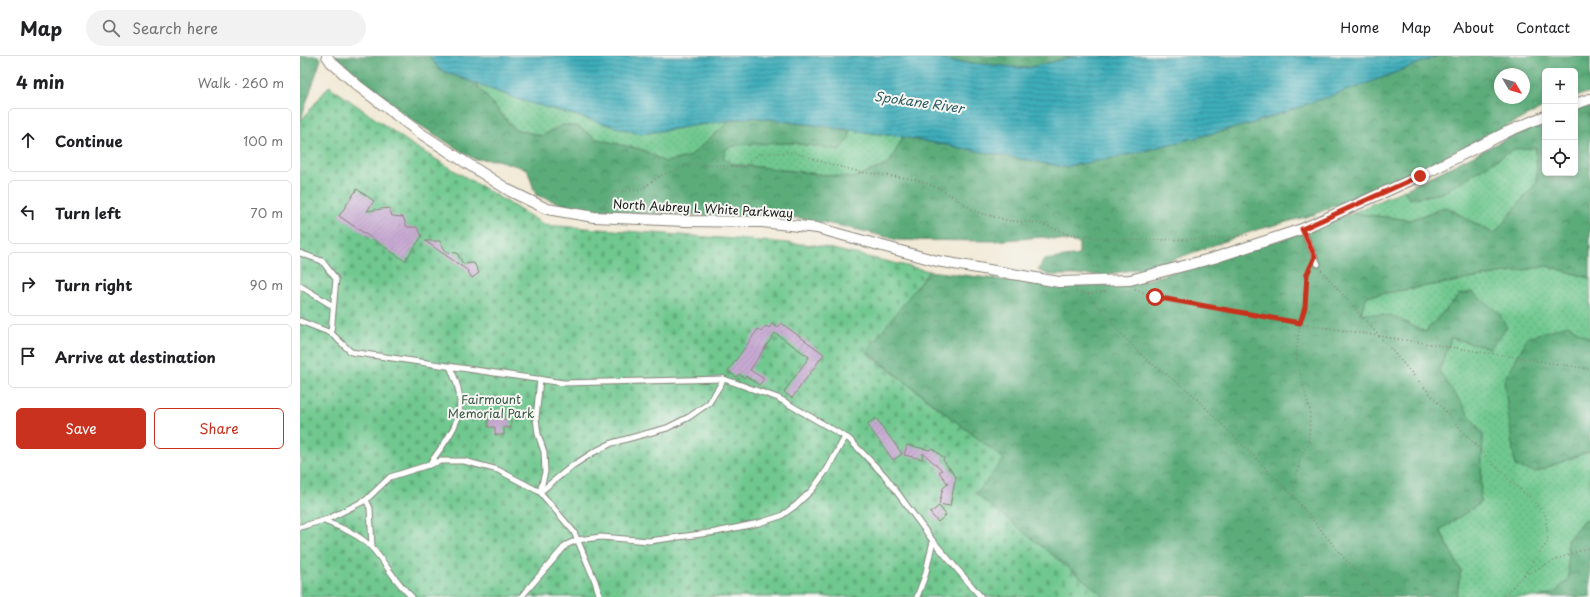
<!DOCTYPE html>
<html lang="en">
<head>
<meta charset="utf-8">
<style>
	body { margin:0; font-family:"Playpen Sans",sans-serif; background:#f2f2f2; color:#202124 }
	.controls { position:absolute; right:12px; top:12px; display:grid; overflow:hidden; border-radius:6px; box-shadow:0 2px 6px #0003 }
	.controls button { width:36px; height:36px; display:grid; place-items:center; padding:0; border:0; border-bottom:1px solid #e0e0e0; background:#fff; color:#202124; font:20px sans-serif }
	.compass { position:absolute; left:1194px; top:12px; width:36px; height:36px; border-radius:50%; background:#fff; box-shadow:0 2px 6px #0003; rotate:128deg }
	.stop { position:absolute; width:12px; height:12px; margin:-9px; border:3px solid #c8321e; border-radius:50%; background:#fff }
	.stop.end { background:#c8321e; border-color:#fff; box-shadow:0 1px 4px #0008 }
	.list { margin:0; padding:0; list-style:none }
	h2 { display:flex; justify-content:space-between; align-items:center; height:52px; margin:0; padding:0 16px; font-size:17px }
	h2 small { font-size:13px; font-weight:400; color:#757577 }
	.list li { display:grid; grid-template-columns:26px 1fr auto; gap:12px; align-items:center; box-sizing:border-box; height:64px; margin:0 8px 8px; padding:0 8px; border:1px solid #e0e0e0; border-radius:6px }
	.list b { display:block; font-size:15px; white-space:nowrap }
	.list em { font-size:13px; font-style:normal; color:#757577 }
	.actions { display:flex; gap:8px; padding:12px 16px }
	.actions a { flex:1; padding:9px 0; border:1px solid #c8321e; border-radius:6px; text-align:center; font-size:14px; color:#c8321e }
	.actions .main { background:#c8321e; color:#fff }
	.icon { flex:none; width:22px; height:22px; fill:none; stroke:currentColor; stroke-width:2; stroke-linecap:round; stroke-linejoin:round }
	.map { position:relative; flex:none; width:1290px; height:541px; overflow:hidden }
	header { display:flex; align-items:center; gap:24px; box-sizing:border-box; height:56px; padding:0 20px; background:#fff; border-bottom:1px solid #e0e0e0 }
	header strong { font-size:19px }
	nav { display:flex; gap:22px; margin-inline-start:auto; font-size:14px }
	.search { width:280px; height:36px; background:#f2f2f2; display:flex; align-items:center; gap:10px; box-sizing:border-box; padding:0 14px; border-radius:22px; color:#757577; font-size:15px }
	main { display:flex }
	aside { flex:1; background:#fff }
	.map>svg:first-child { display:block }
	.grass { fill:url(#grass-dots); stroke:#467256 }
	.forest { fill:url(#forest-crowns); stroke:#3c644b; fill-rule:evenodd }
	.cemetery { fill:url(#cemetery-stones); stroke:#467256 }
	.water { fill:url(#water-rules); stroke:#2d646b }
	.building { fill:url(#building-hatch) }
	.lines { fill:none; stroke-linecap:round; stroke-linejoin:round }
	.service-casing { stroke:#87837a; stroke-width:7 }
	.minor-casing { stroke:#87837a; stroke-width:12 }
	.path { stroke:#87837a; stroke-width:1.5; stroke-dasharray:1 3; stroke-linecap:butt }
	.service { stroke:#fff; stroke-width:5 }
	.minor { stroke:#fff; stroke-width:10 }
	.route { stroke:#c8321e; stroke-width:5 }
	.labels { text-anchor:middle; stroke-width:4; stroke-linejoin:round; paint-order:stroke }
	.street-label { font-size:12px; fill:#1c1c1c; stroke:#f6f6f2 }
	.park-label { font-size:12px; fill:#395844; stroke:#f6f6f2 }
	.water-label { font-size:13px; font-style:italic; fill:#2b5d63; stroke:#f6f6f2 }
</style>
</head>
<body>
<header>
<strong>Map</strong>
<div class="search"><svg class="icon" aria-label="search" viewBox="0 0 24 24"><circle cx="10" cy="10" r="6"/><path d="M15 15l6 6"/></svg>Search here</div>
<nav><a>Home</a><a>Map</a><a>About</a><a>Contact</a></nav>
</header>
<main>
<aside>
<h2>4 min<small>Walk · 260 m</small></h2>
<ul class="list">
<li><svg class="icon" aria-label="ahead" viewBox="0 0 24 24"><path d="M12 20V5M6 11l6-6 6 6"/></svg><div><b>Continue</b></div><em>100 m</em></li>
<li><svg class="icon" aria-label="left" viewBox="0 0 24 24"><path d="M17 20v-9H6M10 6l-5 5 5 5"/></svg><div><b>Turn left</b></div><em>70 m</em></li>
<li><svg class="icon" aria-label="right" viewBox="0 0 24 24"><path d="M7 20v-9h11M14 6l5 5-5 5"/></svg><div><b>Turn right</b></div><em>90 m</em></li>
<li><svg class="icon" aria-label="arrive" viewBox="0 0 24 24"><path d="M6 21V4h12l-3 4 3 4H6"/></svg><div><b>Arrive at destination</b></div></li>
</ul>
<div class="actions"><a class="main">Save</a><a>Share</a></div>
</aside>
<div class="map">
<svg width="1290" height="541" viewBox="0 0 1290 541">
	<defs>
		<pattern id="grass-dots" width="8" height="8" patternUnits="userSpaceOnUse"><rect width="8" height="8" fill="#6fc88f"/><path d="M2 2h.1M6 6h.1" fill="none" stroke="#60ab7b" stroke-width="1.8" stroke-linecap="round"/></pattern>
		<pattern id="forest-crowns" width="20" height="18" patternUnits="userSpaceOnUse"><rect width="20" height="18" fill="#5bac7a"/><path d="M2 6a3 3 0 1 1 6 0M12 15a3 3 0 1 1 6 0" fill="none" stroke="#4a8b63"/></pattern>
		<pattern id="cemetery-stones" width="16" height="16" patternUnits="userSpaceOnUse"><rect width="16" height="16" fill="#6fc88f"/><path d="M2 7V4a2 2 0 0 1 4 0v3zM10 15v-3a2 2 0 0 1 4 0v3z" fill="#60ab7b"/></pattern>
		<pattern id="water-rules" width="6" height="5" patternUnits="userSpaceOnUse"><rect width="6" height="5" fill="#3eadba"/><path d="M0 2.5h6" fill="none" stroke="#338c96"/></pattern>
		<pattern id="building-hatch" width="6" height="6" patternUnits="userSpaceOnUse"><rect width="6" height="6" fill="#c7a9d2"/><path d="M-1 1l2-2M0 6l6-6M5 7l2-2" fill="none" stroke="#aa91b4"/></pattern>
	</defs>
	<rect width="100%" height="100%" fill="#f6f6f2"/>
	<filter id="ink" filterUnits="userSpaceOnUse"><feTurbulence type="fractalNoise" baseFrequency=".025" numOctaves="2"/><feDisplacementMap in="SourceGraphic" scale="8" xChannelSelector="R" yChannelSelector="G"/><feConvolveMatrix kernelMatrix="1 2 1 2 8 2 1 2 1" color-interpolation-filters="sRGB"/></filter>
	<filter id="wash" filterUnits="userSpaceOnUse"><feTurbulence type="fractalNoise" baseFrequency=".012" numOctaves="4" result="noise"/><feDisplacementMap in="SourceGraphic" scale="16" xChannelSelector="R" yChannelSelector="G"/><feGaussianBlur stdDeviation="0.9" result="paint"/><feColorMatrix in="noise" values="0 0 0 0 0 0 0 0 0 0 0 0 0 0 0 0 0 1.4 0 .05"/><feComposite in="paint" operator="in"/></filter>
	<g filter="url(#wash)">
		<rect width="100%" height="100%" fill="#f2ead7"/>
		<!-- grass -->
		<g class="grass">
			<path d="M176 28 220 44 341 78 431 64 389 101 365 106 343 94 297 83 277 70 262 69 242 80 214 73Z"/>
			<path d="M549 74 603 81 589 108 553 122 432 108 423 101 427 92 443 88 493 87 540 94 550 81Z"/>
			<path d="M1236 91 1237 126 1194 178 1146 151 1110 164 1052 157 1104 134 1109 143 1142 137 1214 93Z"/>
			<path d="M1248 210 1290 222V283L1268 269 1235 416 1290 395V465H1283L1267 485 1269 522 1255 537 1239 541H1156L1161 515 1140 474 1180 447 1183 379 1139 315 1151 282 1160 238 1125 276 1092 260 1060 258 1067 240Z"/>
		</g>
		<!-- forest -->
		<g class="forest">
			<path d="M0 0H19L21 3 0 66Z"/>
			<path d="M33 0H129L140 14 176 28 214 73 242 80 262 69 277 70 297 83 343 94 365 106 389 101 431 64 452 61 549 74 550 81 540 94 493 87 443 88 427 92 423 101 432 108 553 122 589 108 603 81 764 111 819 101 950 68 1063 29 1138 0H1290V36L1275 41V15H1245V51L1117 115 1013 159 956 174 855 210 803 219H749L738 214 744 204 779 199V187L742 181 694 185 598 184 551 172 500 162 330 157 267 150 236 139 227 113 197 104 174 103 110 63ZM1200 18H1224V42H1200Z"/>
			<path d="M624 0H776L727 12 649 5Z"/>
			<path d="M1290 48V222L1248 210 1067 240 1060 257 1092 260 1125 276 1160 238 1172 236 1199 257 1207 272 1190 292 1151 282 1139 315 1183 379 1180 447 1140 474 1161 515 1156 541H805L676 438 704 403 566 295 629 215 755 230 830 229 986 182 1052 157 1110 164 1146 151 1194 178 1237 126 1236 92 1214 93 1142 137 1109 143 1104 134 1222 75 1245 65V117H1275V53Z"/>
			<path d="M1268 269 1290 283V395L1235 416 1215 410 1204 325 1228 281Z"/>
			<path d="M1283 465H1290V541H1239L1255 537 1269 522 1267 485Z"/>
		</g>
		<!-- cemetery -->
		<path class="cemetery" d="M29 30 114 90 245 169 515 189 629 215 566 296 704 403 676 438 805 541H0V66Z"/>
		<!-- water -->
		<path class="water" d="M129 0H624L649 5 727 12 776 0H1138L1063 29 950 68 819 101 764 111 603 81 452 61 341 78 220 44 140 14Z"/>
		<g id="blocks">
			<!-- building -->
			<g class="building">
				<path d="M57 133 74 145 67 155 89 152 92 160 103 161 107 171H117L122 180 105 205 39 160Z"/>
				<path d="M125 185H140L146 196 157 197 163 208 174 207 179 217 172 222 167 214Z"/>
				<path d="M481 267 524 298 492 342 484 336 509 301 475 277 450 314 464 323 459 329 446 320 444 322 439 318 436 321 428 315 458 273 461 276 466 270 469 272 472 268 478 272Z"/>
				<path d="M195 355H204V363H211V372L204 371V379H195V371H188V363H195Z"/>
				<path d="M576 362 602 398 593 404 567 368Z"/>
				<path d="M607 389 630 394 632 392 644 402 643 404 656 421V420L650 450 639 448 643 432 648 428 639 416 642 414 623 397 622 403 604 399Z"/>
				<path d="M639 450 646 459 638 466 630 457Z"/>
			</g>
		</g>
	</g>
	<g filter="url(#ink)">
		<use href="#blocks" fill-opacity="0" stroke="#87837a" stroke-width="1"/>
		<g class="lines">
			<defs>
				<g id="service">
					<path d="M1002 173 1018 208"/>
					<path d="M0 197 22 205 36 223 31 277"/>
					<path d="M0 230 33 250"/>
					<path d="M0 265 31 277 51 296 264 327 424 323 478 342 549 383 585 420 633 485 681 541"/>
					<path d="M240 323 236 362 238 378 244 396 245 416 240 436"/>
					<path d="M129 409C144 387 165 365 159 337 158 328 153 319 150 310"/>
					<path d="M240 436 272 410 294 396 312 387 367 372 389 361 409 347 424 323"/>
					<path d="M66 444 70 452 72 491"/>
					<path d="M24 465C40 471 61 479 73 493 86 508 96 527 112 541"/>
					<path d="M0 471 28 463 66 444 90 421 141 405H164L198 414 240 436 274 476 295 525 300 541"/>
					<path d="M221 541 266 489 277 484 301 481 349 485 416 476 459 467 481 460 495 450 512 434 528 412 545 381"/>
					<path d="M617 541 625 520 633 485"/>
				</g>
				<g id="minor">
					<path d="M27 0 31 6 58 30 120 77 210 135 247 153 294 161 385 165 462 166 517 172 637 205 759 226 830 224 914 202 1002 173 1120 120 1207 76 1245 60"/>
					<path d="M1275 48 1290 43"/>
				</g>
			</defs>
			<!-- service casing -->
			<use href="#service" class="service-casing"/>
			<!-- minor casing -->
			<use href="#minor" class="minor-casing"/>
			<!-- path -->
			<g class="path">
				<path d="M302 152 314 136 340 134 360 120 392 108 444 111 459 98 494 96 526 107 560 116 614 123 641 133 676 156 711 165 739 167 769 178 799 182 837 184 911 183 949 179"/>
				<path d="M1021 214 1168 381 1210 425 1230 441 1246 460 1248 485 1223 520 1202 541"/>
				<path d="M835 233 855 241 958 261 1290 313"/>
				<path d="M776 236 787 238 806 235"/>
				<path d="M788 238 821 278 847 304 890 336 993 440 1043 501 1082 541"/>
				<path d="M993 439 1000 403 1009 385 1010 355 996 302 1000 267 1005 251 1007 218 1011 210"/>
				<path d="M1224 519 1260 502 1290 491"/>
			</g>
			<!-- service -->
			<use href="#service" class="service"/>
			<!-- minor -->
			<use href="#minor" class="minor"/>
		</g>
	</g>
	<g class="lines" filter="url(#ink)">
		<!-- route -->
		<path class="route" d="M855 241 1000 267 1005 251 1007 218 1015 201 1002 173 1120 120"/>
	</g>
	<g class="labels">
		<!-- street labels -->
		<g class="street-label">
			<text transform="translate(403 153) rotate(3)" y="4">North Aubrey L White Parkway</text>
		</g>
		<!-- park labels -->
		<g class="park-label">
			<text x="191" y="348">Fairmount<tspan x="191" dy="14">Memorial Park</tspan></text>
		</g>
		<!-- water labels -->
		<g class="water-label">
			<text transform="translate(619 46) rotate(8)" y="5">Spokane River</text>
		</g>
	</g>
</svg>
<div class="controls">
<button>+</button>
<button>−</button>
<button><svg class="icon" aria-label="locate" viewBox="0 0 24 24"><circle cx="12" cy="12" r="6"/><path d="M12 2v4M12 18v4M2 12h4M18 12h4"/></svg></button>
</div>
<svg class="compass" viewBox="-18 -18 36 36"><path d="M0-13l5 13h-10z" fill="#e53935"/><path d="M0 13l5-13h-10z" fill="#757577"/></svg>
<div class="stop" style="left:855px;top:241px"></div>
<div class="stop end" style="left:1120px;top:120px"></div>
</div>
</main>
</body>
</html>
